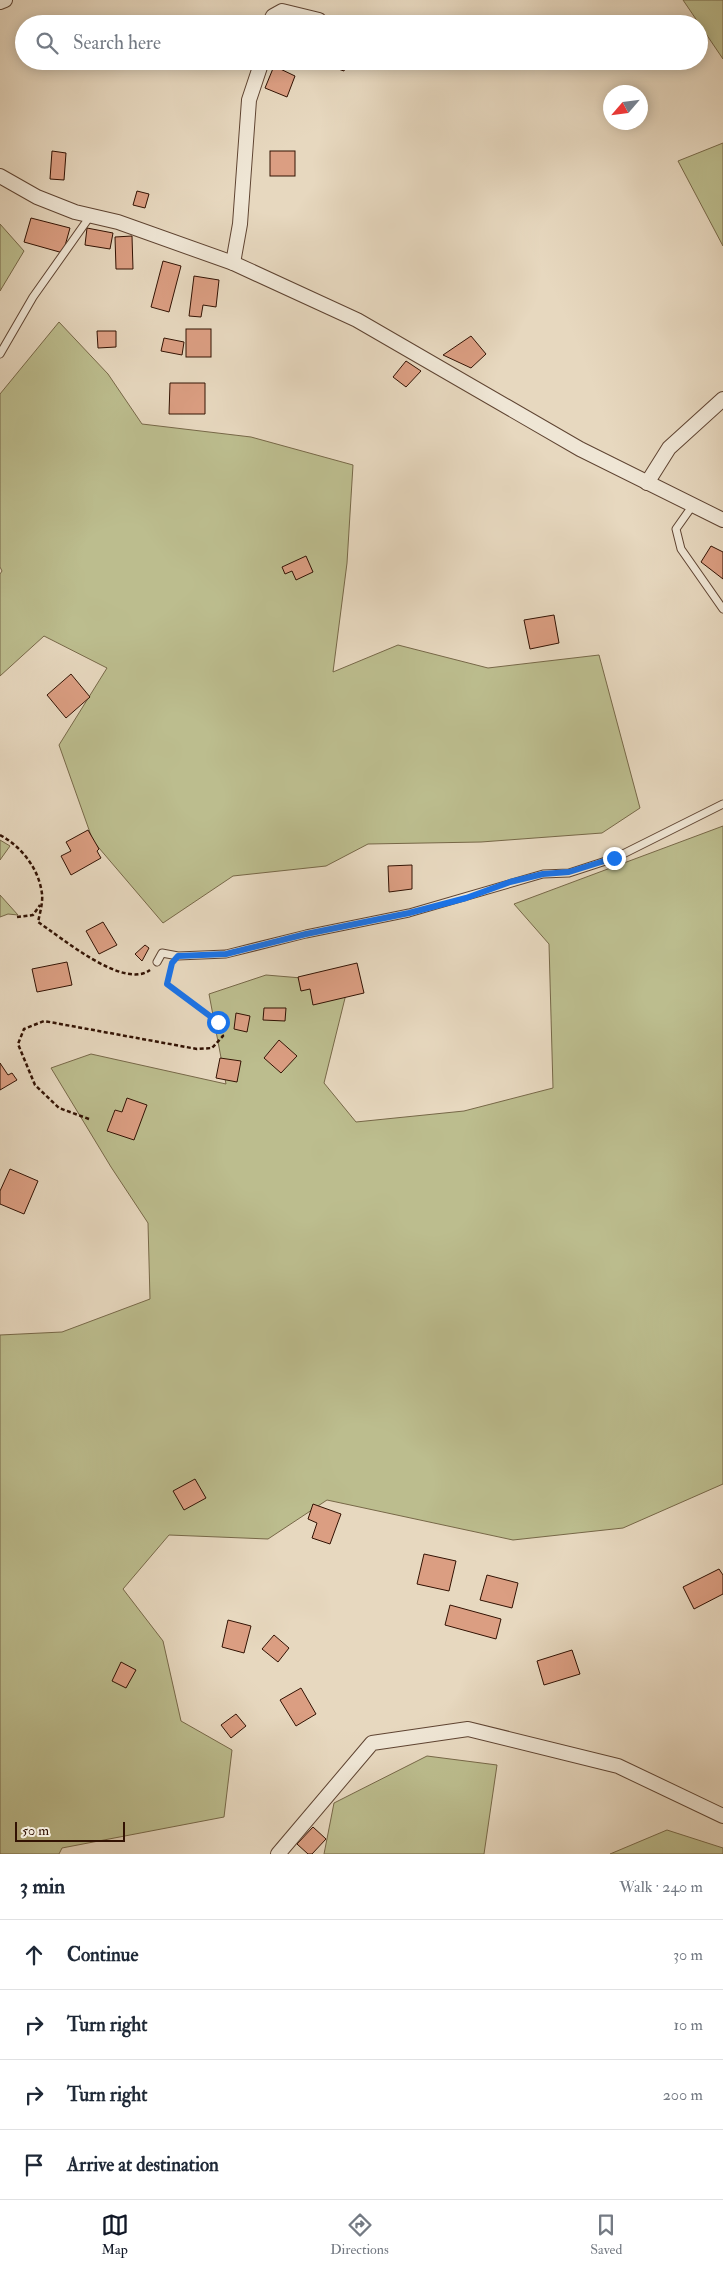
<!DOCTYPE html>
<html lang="en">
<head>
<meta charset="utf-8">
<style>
	body { margin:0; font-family:"IM FELL Double Pica",serif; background:#f2f2f3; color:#1f2937 }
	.compass { position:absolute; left:603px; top:85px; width:45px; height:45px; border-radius:50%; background:#fff; box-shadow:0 2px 12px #0003; rotate:242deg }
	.scale { position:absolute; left:15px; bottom:12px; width:110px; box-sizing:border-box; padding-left:5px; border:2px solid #321203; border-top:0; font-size:14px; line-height:18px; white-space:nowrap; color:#321203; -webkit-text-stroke:4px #efe6d5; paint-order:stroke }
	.stop { position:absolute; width:15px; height:15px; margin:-11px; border:4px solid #1a73e8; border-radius:50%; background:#fff }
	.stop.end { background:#1a73e8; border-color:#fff; box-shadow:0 1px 5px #0008 }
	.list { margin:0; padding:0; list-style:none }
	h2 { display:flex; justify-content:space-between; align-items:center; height:65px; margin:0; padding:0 20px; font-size:21px }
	h2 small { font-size:16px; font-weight:400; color:#747a83 }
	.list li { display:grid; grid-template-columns:32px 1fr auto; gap:15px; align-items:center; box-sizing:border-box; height:70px; padding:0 20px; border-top:1px solid #e0e1e3 }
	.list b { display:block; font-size:19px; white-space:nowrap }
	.list em { font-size:16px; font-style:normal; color:#747a83 }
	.icon { flex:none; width:28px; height:28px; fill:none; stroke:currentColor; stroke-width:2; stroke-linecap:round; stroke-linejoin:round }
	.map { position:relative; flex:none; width:723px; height:1854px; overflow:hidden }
	.search { position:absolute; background:#fff; box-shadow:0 2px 12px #0003; left:15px; right:15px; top:15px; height:55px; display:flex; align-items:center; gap:12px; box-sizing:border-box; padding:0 18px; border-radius:28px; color:#747a83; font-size:19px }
	.sheet { height:345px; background:#fff }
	nav { display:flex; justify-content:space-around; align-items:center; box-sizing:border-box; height:70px; border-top:1px solid #e0e1e3; background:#fff; font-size:14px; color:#747a83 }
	nav a { display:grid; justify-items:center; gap:2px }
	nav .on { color:#111827 }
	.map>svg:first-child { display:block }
	.green { fill:#bcbd8e; stroke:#776848 }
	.building { fill:#db9e82; stroke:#321203 }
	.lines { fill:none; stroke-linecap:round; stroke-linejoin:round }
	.lane-casing { stroke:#5f4432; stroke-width:9 }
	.street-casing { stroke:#5f4432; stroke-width:16 }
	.path { stroke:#321203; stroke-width:2.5; stroke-dasharray:4 2.5; stroke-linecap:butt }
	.lane { stroke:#efe6d5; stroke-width:7 }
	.street { stroke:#efe6d5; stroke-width:14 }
	.route { stroke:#1a73e8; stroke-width:6 }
</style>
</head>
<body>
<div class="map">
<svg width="723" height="1854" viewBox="0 0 723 1854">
	<rect width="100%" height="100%" fill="#e7d8bf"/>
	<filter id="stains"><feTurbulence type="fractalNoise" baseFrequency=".004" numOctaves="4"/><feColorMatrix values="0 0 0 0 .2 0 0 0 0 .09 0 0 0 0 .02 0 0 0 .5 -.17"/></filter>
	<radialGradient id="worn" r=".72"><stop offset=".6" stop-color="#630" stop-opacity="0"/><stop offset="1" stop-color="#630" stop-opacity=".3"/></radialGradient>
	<!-- green -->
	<g class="green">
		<path d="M683 0H723V59Z"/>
		<path d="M723 143V246L678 161Z"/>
		<path d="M0 224 24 251 0 291Z"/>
		<path d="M59 322 108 374 142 424 251 437 353 465 347 563 333 672 398 645 488 668 599 655 640 808 602 833 481 842 368 844 326 866 233 876 163 923 93 841 59 745 107 668 44 636 0 676V574L2 571 0 567V394Z"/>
		<path d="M723 826V1484L623 1528 513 1540 327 1500 268 1539 169 1535 123 1589 163 1641 181 1721 232 1750 224 1817 62 1848 59 1854H0V1335L62 1332 150 1299 148 1223 111 1167 51 1068 91 1054 226 1084 209 994 266 975 349 982 324 1083 356 1122 464 1111 553 1088 549 944 514 904Z"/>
		<path d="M0 840 10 846 0 860Z"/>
		<path d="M0 895 18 915 8 914 0 917Z"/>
		<path d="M427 1756 497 1765 484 1854H324L334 1803Z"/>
		<path d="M667 1830 723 1848V1854H610Z"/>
	</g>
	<!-- building -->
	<g class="building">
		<path d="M315 61H347L344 71Z"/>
		<path d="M274 66 295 76 287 97 265 88Z"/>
		<path d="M52 151 66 153 64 180 50 179Z"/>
		<rect x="270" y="151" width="25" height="25"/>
		<path d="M137 191 149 194 145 208 133 205Z"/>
		<path d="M31 218 70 228 63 253 24 242Z"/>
		<path d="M87 228 113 233 110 249 85 245Z"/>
		<path d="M132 236 133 269H116L115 237Z"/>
		<path d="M163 261 181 266 169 312 151 307Z"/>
		<path d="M194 276 219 280 216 307 203 305 201 317 189 316Z"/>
		<rect x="186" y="329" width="25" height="28"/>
		<path d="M97 331H116V347L98 348Z"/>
		<path d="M471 336 486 354 471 368 443 355Z"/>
		<path d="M164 338 184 342 182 355 161 351Z"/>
		<path d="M406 361 421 371 406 387 393 377Z"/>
		<path d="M170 383H205V414H169Z"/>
		<path d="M711 546 723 552V579L701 562Z"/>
		<path d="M306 556 313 572 296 580 292 571 285 574 282 567Z"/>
		<path d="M554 615 559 643 530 649 524 620Z"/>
		<path d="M71 674 90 697 66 718 47 695Z"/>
		<path d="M88 830 99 849 97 851 101 858 71 875 61 856 71 851 66 842Z"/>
		<path d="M412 865V889L389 892 388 866Z"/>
		<path d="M103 922 117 945 99 954 86 931Z"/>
		<path d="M145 945 149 948 142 961 135 954Z"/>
		<path d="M67 962 72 985 37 992 32 969Z"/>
		<path d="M357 963 364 993 313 1005 310 989 301 991 298 977Z"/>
		<path d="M264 1008H286L285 1021 263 1020Z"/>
		<path d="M236 1013 250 1016 247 1032 234 1029Z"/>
		<path d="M279 1040 297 1056 281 1073 264 1058Z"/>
		<path d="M220 1058 241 1061 237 1082 216 1078Z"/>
		<path d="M0 1063 8 1075 12 1073 17 1080 0 1090Z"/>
		<path d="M127 1098 147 1105 134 1140 107 1131 115 1110 122 1112Z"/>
		<path d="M10 1169 38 1181 24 1214 0 1204V1191Z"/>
		<path d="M195 1479 206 1498 184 1510 173 1491Z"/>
		<path d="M313 1504 341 1514 330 1544 312 1538 317 1523 308 1519Z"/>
		<path d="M424 1554 456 1561 449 1591 417 1584Z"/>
		<path d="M719 1569 723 1575V1594L694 1609 683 1587Z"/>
		<path d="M487 1575 518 1583 512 1608 480 1600Z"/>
		<path d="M450 1605 501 1619 496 1639 445 1625Z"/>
		<path d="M228 1620 251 1626 244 1653 222 1647Z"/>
		<path d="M274 1635 289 1648 278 1662 262 1649Z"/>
		<path d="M572 1650 580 1674 544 1685 537 1661Z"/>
		<path d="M121 1662 136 1670 126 1688 112 1681Z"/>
		<path d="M301 1688 316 1714 296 1726 280 1700Z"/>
		<path d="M236 1714 246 1726 231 1738 221 1725Z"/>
		<path d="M313 1827 326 1839 312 1854H308L297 1844Z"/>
	</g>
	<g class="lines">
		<defs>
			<g id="lane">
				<path d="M0 354 33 297 91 215"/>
				<path d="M693 505 676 529 681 549 723 609"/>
				<path d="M157 962 162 953 178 956 226 954 306 934 409 913 543 874 569 873 615 858 723 804"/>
			</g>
			<g id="street">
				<path d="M0 2 5 0"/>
				<path d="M269 24 273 16 282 11 319 20"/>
				<path d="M0 176 37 197 75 212 118 222 233 263 357 320 580 449 723 520"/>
				<path d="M233 263 240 224 249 100 262 61"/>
				<path d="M647 483 669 448 723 399"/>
				<path d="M278 1854 372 1743 468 1729 618 1766 723 1816"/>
			</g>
		</defs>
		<!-- lane casing -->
		<use href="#lane" class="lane-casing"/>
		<!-- street casing -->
		<use href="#street" class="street-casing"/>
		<!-- path -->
		<g class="path">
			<path d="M0 835C22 847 39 869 42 894 43 902 40 913 38 922 61 937 123 990 150 970"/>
			<path d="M17 917 33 915 40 905"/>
			<path d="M89 1119 59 1108 35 1085 18 1044 24 1029 44 1021 197 1049 212 1048 223 1036 218 1022 167 984 171 964"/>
		</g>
		<!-- lane -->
		<use href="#lane" class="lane"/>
		<!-- street -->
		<use href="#street" class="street"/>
	</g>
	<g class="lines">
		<!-- route -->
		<path class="route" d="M218 1022 167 984 172 963 178 956 226 954 306 934 409 913 466 898 510 882 543 874 569 872 614 858"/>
	</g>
	<rect width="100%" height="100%" filter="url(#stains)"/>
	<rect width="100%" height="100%" fill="url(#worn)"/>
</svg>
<svg class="compass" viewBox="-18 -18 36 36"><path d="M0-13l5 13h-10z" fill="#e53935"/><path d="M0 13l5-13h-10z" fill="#747a83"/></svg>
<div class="scale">50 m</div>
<div class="stop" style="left:218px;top:1022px"></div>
<div class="stop end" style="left:614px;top:858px"></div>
<div class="search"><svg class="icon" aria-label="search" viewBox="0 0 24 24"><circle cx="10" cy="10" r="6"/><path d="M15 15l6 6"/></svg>Search here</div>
</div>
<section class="sheet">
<h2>3 min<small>Walk · 240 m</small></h2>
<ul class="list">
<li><svg class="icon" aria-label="ahead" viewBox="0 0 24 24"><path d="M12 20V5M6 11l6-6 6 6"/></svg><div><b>Continue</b></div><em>30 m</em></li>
<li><svg class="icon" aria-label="right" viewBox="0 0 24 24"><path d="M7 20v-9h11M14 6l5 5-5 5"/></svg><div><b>Turn right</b></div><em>10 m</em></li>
<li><svg class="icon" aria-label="right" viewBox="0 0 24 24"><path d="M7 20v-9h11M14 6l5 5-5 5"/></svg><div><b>Turn right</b></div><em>200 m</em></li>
<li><svg class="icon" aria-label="arrive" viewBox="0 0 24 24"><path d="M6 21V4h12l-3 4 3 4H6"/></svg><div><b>Arrive at destination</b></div></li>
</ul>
</section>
<nav>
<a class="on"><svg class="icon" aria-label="map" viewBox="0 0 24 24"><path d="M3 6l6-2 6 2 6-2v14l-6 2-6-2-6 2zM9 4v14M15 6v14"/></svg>Map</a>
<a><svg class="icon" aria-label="directions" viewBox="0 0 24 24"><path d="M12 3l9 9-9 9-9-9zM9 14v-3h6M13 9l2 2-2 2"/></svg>Directions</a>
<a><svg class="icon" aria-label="saved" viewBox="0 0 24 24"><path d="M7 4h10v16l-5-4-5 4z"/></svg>Saved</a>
</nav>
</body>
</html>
